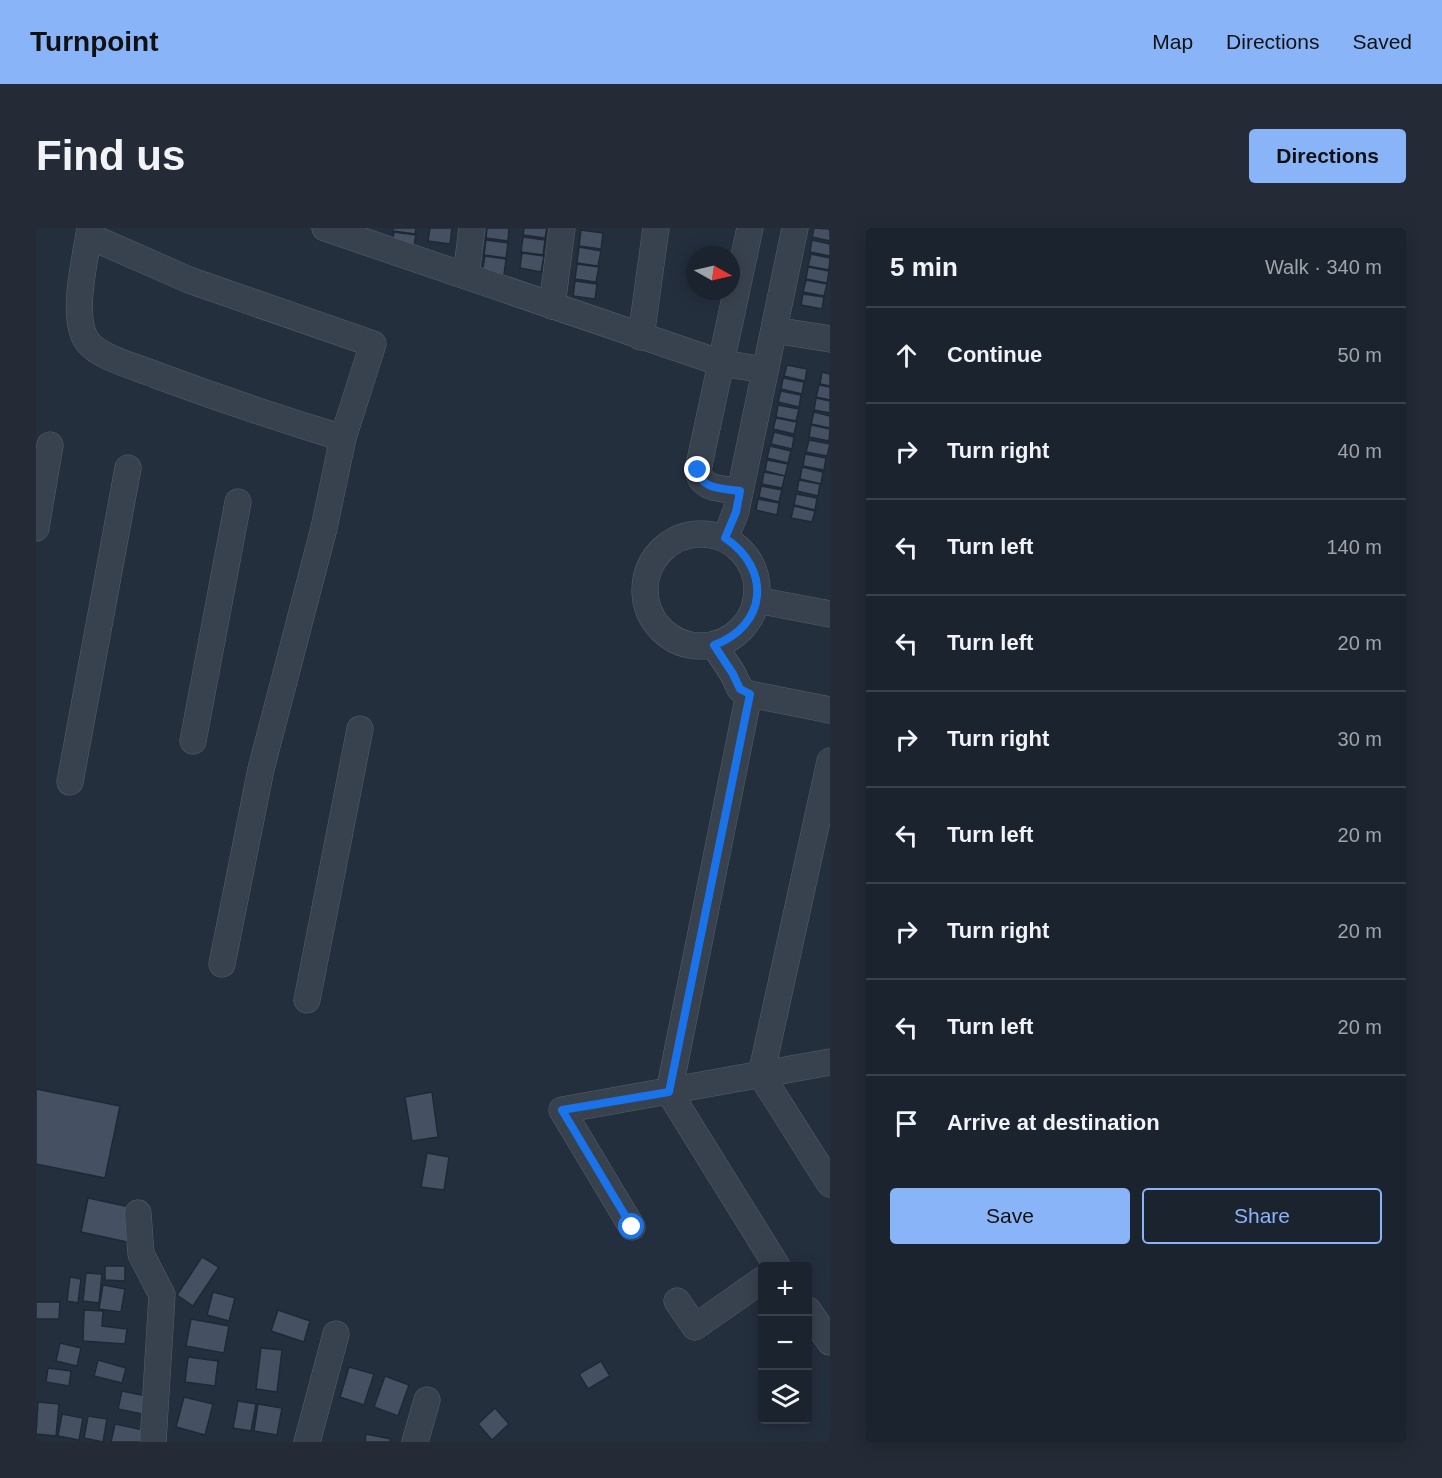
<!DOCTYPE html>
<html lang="en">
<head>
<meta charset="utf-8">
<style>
	body { margin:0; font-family:Arial,sans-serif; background:#242b36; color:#f1f3f6 }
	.controls { position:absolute; right:18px; bottom:18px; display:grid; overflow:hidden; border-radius:6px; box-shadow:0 3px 15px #0003 }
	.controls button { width:54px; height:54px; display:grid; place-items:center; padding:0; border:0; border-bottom:2px solid #39404a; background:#1b232e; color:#f1f3f6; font:30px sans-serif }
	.compass { position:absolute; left:650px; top:18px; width:54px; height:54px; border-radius:50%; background:#1b232e; box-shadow:0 3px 15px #0003; rotate:98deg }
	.stop { position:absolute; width:18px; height:18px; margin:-14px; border:4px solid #1a73e8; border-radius:50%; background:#fff }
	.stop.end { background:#1a73e8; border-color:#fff; box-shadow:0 2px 6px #0008 }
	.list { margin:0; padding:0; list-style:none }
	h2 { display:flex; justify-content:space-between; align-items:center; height:78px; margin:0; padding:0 24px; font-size:26px }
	h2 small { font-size:20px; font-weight:400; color:#a0a4aa }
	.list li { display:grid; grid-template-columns:39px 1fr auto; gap:18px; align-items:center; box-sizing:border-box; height:96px; padding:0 24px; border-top:2px solid #39404a }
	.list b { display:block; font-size:22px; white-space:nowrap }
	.list em { font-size:20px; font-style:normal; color:#a0a4aa }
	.actions { display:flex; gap:12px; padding:18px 24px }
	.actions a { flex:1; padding:14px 0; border:2px solid #8ab4f8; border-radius:6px; text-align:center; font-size:21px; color:#8ab4f8 }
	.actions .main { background:#8ab4f8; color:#111 }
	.icon { flex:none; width:33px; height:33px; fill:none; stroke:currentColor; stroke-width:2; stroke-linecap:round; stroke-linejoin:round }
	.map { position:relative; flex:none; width:794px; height:1214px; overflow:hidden; border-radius:6px }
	header { display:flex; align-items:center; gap:36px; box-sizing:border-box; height:84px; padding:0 30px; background:#8ab4f8; color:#111 }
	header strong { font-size:28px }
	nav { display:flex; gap:33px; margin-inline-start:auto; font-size:21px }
	.intro { display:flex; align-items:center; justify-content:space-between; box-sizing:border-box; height:144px; padding:0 36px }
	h1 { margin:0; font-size:42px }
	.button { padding:15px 27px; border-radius:6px; background:#8ab4f8; color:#111; font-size:21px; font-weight:700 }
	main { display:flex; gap:36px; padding:0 36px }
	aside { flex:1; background:#1b232e; border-radius:6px; box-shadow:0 3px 15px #0003 }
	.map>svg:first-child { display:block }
	.building { fill:#455162; stroke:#1f2835; stroke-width:1.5 }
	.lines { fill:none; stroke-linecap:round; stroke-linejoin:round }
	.minor-casing { stroke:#565f6c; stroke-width:27 }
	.minor { stroke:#38414e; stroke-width:26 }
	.route { stroke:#1a73e8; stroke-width:8 }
</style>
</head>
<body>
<header>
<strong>Turnpoint</strong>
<nav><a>Map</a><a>Directions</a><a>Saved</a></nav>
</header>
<div class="intro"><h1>Find us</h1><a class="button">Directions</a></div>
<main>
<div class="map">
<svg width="794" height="1214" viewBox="0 0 794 1214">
	<rect width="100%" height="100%" fill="#242f3e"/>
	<!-- building -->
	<g class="building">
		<path d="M357 0H380L379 6 357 3Z"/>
		<path d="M394 0H416L414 16 392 13Z"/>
		<path d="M451 0H473L472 13 450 10Z"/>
		<path d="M488 0H511L509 10 487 7Z"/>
		<path d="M778 0 794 1V13L776 9Z"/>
		<path d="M545 2 567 5 565 21 543 18Z"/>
		<path d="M358 4 380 7 377 22 355 19Z"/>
		<path d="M487 9 509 12 507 27 485 24Z"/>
		<path d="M450 12 472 15 470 30 448 27Z"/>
		<path d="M776 12 794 16V28L774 24Z"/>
		<path d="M543 19 565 23 562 38 541 35Z"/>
		<path d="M486 25 508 28 505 44 484 40Z"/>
		<path d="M775 26 794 30 793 42 772 38Z"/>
		<path d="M449 28 470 31 468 47 446 44Z"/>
		<path d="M541 36 563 39 560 54 539 51Z"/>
		<path d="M772 39 793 43 791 55 770 51Z"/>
		<path d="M770 52 791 56 788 68 767 64Z"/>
		<path d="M539 53 561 56 559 71 537 68Z"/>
		<path d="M767 66 788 69 786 81 765 77Z"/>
		<path d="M751 137 771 141 769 153 748 148Z"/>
		<path d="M786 144 794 146V158L784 156Z"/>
		<path d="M747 150 768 154 766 166 745 161Z"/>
		<path d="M783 157 794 159V172L780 169Z"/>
		<path d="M745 163 765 167 763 179 742 174Z"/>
		<path d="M780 170 794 173V185L778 182Z"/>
		<path d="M742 177 763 181 760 193 740 189Z"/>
		<path d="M778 184 794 188V200L775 196Z"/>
		<path d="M740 190 761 194 758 206 737 201Z"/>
		<path d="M775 197 794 201 793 213 773 209Z"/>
		<path d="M738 204 758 209 756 221 735 216Z"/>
		<path d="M773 212 794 216 791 228 770 224Z"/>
		<path d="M734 218 755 223 752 235 731 230Z"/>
		<path d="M769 226 790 230 788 242 767 238Z"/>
		<path d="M731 232 752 236 749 248 729 243Z"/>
		<path d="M766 239 787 244 785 256 764 251Z"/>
		<path d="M728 244 749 248 746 260 726 256Z"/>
		<path d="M763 252 784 256 782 268 761 263Z"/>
		<path d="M725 258 746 262 743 274 723 269Z"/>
		<path d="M760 266 781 270 779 282 758 277Z"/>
		<path d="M722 271 743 275 741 287 720 282Z"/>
		<path d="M758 278 779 283 776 294 755 290Z"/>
		<path d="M0 861 84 878 69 950 0 936Z"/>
		<path d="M396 864 402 909 376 913 369 869Z"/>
		<path d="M391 925 413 929 408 962 385 959Z"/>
		<path d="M52 970 98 980 91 1014 45 1004Z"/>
		<path d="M166 1029 183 1039 157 1078 141 1067Z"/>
		<path d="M69 1038H89V1053L69 1052Z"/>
		<path d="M50 1045 66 1046 63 1075 47 1073Z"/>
		<path d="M34 1049 45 1051 42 1075 31 1073Z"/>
		<path d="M67 1057 89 1061 85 1084 63 1081Z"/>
		<path d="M177 1064 199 1070 193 1093 171 1087Z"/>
		<path d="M0 1074H24L23 1091H0Z"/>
		<path d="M48 1082 67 1083 66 1098 91 1101 89 1116 47 1113Z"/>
		<path d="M242 1082 274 1093 268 1114 235 1103Z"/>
		<path d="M155 1091 193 1098 188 1125 150 1118Z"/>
		<path d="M24 1115 45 1120 41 1138 20 1133Z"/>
		<path d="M225 1120 246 1122 241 1164 220 1161Z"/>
		<path d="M152 1129 182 1133 179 1158 149 1154Z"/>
		<path d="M62 1132 90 1140 86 1155 58 1148Z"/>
		<path d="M565 1133 574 1148 552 1161 543 1146Z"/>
		<path d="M313 1139 338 1146 328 1177 304 1169Z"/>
		<path d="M12 1140 35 1143 33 1158 10 1154Z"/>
		<path d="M349 1148 373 1157 362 1188 338 1179Z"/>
		<path d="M86 1163 110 1168 106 1186 82 1181Z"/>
		<path d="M148 1169 177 1176 169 1207 140 1199Z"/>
		<path d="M202 1173 220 1176 215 1203 197 1200Z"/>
		<path d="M2 1174 23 1176 20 1208 0 1206Z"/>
		<path d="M222 1176 246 1180 241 1207 218 1203Z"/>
		<path d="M459 1180 473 1196 456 1212 442 1196Z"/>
		<path d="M26 1186 47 1190 43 1212 22 1208Z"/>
		<path d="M52 1188 71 1191 67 1214 48 1210Z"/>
		<path d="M79 1196 108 1202 106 1214H75Z"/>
		<path d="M330 1206 355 1211 354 1214H329Z"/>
	</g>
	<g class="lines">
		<defs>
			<g id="minor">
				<path d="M54 0C50 28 34 89 51 113 63 130 101 139 120 147 182 170 244 191 307 210"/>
				<path d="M289 0 685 135 729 142"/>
				<path d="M53 8 153 52 337 116 307 210 288 300 225 541 186 736"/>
				<path d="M430 48 436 0"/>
				<path d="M516 78 526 0"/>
				<path d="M738 102 794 111"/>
				<path d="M605 109 620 0"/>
				<path d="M704 263C687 261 665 262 662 242L714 0"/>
				<path d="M0 300 14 217"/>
				<circle cx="665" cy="362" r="56"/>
				<path d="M689 311 700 283 759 0"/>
				<path d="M720 372 794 386"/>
				<path d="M678 417 697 446 704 461 713 466 794 482"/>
				<path d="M713 466 633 864 741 1038"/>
				<path d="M157 513 202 274"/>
				<path d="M794 533 725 847 794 956"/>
				<path d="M34 554 92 240"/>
				<path d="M271 772 324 501"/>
				<path d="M102 985 105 1026 126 1067 117 1214"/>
				<path d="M596 999 526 882 794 834"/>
				<path d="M641 1073 659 1099 726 1052"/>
				<path d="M772 1082 794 1114"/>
				<path d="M271 1214 300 1106"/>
				<path d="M379 1214 391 1172"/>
			</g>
		</defs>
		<!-- minor casing -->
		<use href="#minor" class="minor-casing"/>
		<!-- minor -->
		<use href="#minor" class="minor"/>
	</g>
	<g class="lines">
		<!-- route -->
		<path class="route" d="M596 999 526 882 633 864 714 466 704 461 697 446 678 417C731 398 736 341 689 310L700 284 704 263C687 260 665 262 662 242"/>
	</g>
</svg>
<div class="controls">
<button>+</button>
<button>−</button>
<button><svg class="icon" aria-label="layers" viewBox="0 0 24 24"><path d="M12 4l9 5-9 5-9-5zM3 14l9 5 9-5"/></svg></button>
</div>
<svg class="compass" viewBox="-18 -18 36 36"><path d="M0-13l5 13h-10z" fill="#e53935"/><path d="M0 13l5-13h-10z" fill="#a0a4aa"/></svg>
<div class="stop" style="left:596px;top:999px"></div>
<div class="stop end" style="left:662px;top:242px"></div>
</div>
<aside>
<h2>5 min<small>Walk · 340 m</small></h2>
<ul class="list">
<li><svg class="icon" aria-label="ahead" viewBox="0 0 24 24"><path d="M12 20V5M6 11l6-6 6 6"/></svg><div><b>Continue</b></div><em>50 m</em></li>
<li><svg class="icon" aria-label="right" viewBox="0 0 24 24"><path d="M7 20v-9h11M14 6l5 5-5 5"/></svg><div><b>Turn right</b></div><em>40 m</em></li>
<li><svg class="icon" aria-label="left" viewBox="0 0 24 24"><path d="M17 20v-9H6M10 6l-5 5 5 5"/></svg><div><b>Turn left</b></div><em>140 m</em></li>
<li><svg class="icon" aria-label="left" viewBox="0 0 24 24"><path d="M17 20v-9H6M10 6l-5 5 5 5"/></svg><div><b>Turn left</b></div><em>20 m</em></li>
<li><svg class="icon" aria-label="right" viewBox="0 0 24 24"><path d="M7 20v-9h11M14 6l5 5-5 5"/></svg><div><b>Turn right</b></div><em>30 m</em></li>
<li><svg class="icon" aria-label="left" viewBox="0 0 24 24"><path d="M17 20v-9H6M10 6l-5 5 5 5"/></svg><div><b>Turn left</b></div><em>20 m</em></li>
<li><svg class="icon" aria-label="right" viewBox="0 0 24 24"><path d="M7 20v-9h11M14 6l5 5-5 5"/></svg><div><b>Turn right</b></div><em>20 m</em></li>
<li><svg class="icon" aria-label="left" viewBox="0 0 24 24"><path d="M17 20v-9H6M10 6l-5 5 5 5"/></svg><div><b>Turn left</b></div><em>20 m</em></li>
<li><svg class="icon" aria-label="arrive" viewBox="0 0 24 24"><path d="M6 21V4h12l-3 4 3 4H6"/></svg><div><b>Arrive at destination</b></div></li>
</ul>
<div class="actions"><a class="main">Save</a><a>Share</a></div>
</aside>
</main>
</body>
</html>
